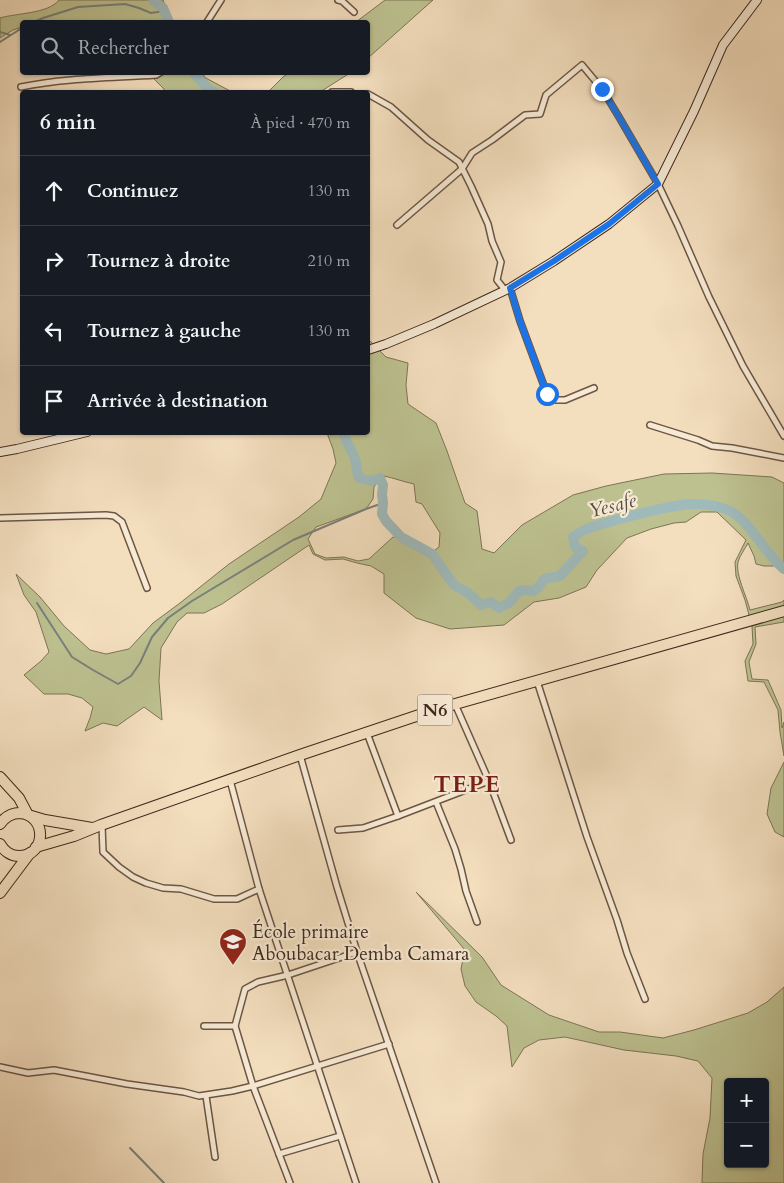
<!DOCTYPE html>
<html lang="fr">
<head>
<meta charset="utf-8">
<style>
	body { margin:0; font-family:Cardo,serif; background:#20242c; color:#f1f3f6 }
	.controls { position:absolute; right:15px; bottom:15px; display:grid; overflow:hidden; border-radius:5px; box-shadow:0 1px 4px #0004 }
	.controls button { width:45px; height:45px; display:grid; place-items:center; padding:0; border:0; border-bottom:1px solid #363941; background:#171b24; color:#f1f3f6; font:25px sans-serif }
	.stop { position:absolute; width:15px; height:15px; margin:-11px; border:4px solid #1a73e8; border-radius:50%; background:#fff }
	.stop.end { background:#1a73e8; border-color:#fff; box-shadow:0 1px 5px #0008 }
	.list { margin:0; padding:0; list-style:none }
	h2 { display:flex; justify-content:space-between; align-items:center; height:65px; margin:0; padding:0 20px; font-size:21px }
	h2 small { font-size:16px; font-weight:400; color:#9ea1a6 }
	.list li { display:grid; grid-template-columns:32px 1fr auto; gap:15px; align-items:center; box-sizing:border-box; height:70px; padding:0 20px; border-top:1px solid #363941 }
	.list b { display:block; font-size:19px; white-space:nowrap }
	.list em { font-size:16px; font-style:normal; color:#9ea1a6 }
	.icon { flex:none; width:28px; height:28px; fill:none; stroke:currentColor; stroke-width:2; stroke-linecap:round; stroke-linejoin:round }
	.map { position:relative; flex:none; width:784px; height:1183px; overflow:hidden }
	.search { position:absolute; background:#171b24; box-shadow:0 1px 4px #0004; left:20px; top:20px; width:350px; height:55px; display:flex; align-items:center; gap:12px; box-sizing:border-box; padding:0 18px; border-radius:5px; color:#9ea1a6; font-size:19px }
	.panel { position:absolute; background:#171b24; box-shadow:0 1px 4px #0004; left:20px; top:90px; width:350px; height:345px; border-radius:5px }
	.map>svg:first-child { display:block }
	.green { fill:#bdc190; stroke:#7e7456; fill-rule:evenodd }
	.lines { fill:none; stroke-linecap:round; stroke-linejoin:round }
	.stream { stroke:#79807b; stroke-width:2 }
	.river { stroke:#9fbabb; stroke-width:10 }
	.street-casing { stroke:#6c5644; stroke-width:8 }
	.secondary-casing { stroke:#3f281c; stroke-width:10 }
	.highway-casing { stroke:#3f281c; stroke-width:12 }
	.street { stroke:#f7ead5; stroke-width:5 }
	.secondary { stroke:#f7ead5; stroke-width:8 }
	.highway { stroke:#f3debe; stroke-width:10 }
	.route { stroke:#1a73e8; stroke-width:6 }
	.labels { text-anchor:middle; stroke-width:4.5; stroke-linejoin:round; paint-order:stroke }
	.shield { fill:#f7ead5; stroke:#766254; stroke-width:1 }
	.shield-label { font-size:18px; font-weight:bold; fill:#3f281c }
	.poi-label { font-size:19px; fill:#3f281c; stroke:#f7ead5; text-anchor:start }
	.water-label { font-size:20px; font-style:italic; fill:#574c44; stroke:#f7ead5 }
	.district-label { font-size:24px; font-weight:bold; letter-spacing:1px; fill:#7a1f14; stroke:#f7ead5 }
</style>
</head>
<body>
<div class="map">
<svg width="784" height="1183" viewBox="0 0 784 1183">
	<rect width="100%" height="100%" fill="#f3debe"/>
	<filter id="stains"><feTurbulence type="fractalNoise" baseFrequency=".004" numOctaves="4"/><feColorMatrix values="0 0 0 0 .2 0 0 0 0 .09 0 0 0 0 .02 0 0 0 .5 -.17"/></filter>
	<radialGradient id="worn" r=".72"><stop offset=".6" stop-color="#630" stop-opacity="0"/><stop offset="1" stop-color="#630" stop-opacity=".3"/></radialGradient>
	<!-- green -->
	<g class="green">
		<path d="M59 0H163L170 18 175 22H22V27L13 30 0 38V18C16 13 48 14 59 0Z"/>
		<path d="M385 0H433L368 58V22H356Z"/>
		<path d="M148 73H204V77L232 92H166L163 88Z"/>
		<path d="M289 73V72L350 73 320 92H268L283 77Z"/>
		<path d="M368 339 386 357 408 363 406 385 408 404 436 423 447 451 465 503 477 511 482 549 494 553 522 525 573 495 606 486 664 474 712 473 772 477 784 483V569L776 563 774 566H764L756 564 754 556 748 543C745 549 740 555 738 562 735 574 747 597 750 610L782 602 784 600V622L755 627 756 644 749 662 752 679 768 680 781 710 782 728 784 722V756L780 732 778 710 764 682 748 681 745 661 753 644 752 626 745 600 736 576 735 562 746 540 717 512H701L686 522 674 523 651 529 627 538 597 570 586 587 559 598 534 602 504 625 450 629 416 618 384 593V574L371 566 357 563 343 559 325 560 313 554 309 545 222 604 204 613H187L177 622 161 648 159 681 162 720 144 707 117 726 103 723 85 731 90 718 93 707 82 698 68 694H44L24 675 41 661 49 652 36 612 24 595 16 574 40 597 64 626 90 650 106 654 129 649 153 623 180 603 229 564 299 517 321 499 336 463 333 449 327 433 368 432ZM384 476C394 478 404 482 414 484L416 502 422 504 440 533 439 547 431 553 401 537H393L369 559 358 561 344 557 326 558 315 554 308 539 316 527 366 509 373 499 374 487 380 478Z"/>
		<path d="M784 762V837L775 832 767 814 771 788Z"/>
		<path d="M416 892 482 957 501 985 549 1015 599 1032H620L663 1038 694 1030 748 1013 767 1002 784 987V1183H702L703 1154 710 1118 712 1078 698 1061 676 1056 624 1050 565 1037 539 1040 524 1048 512 1067 507 1026 496 1016 476 1002 465 986 461 969 465 950ZM728 1082H765V1164H728Z"/>
	</g>
	<g class="lines">
		<!-- stream -->
		<g class="stream">
			<path d="M34 22 43 18 78 7 125 4 139 8 151 13 164 11"/>
			<path d="M0 32 10 35"/>
			<path d="M0 42 22 28"/>
			<path d="M37 603 72 657 93 670 118 684 131 676 140 663 152 637 168 618 192 601 293 540 366 509 383 503"/>
			<path d="M130 1148 164 1183"/>
		</g>
		<!-- river -->
		<g class="river">
			<path d="M153 0 163 8 169 22"/>
			<path d="M193 72 208 89 214 92"/>
			<path d="M343 432C346 441 350 448 354 456 357 462 356 471 359 478L371 481 380 478 383 485 382 494 383 503 382 514 386 521 401 537 432 554 454 585 468 593 481 605 491 602 499 608 509 603 519 591 526 590 534 591 538 588 544 579 560 576 583 551 575 547 573 537C587 526 603 524 620 519 643 513 667 506 691 504 705 504 720 505 732 512 753 525 764 553 784 569"/>
		</g>
		<defs>
			<g id="street">
				<path d="M338 0 342 1 354 12"/>
				<path d="M207 22 221 0"/>
				<path d="M21 87C65 78 110 78 156 75L161 72"/>
				<path d="M332 92H351"/>
				<path d="M368 94 391 107 428 140 459 162 471 186 488 224 492 241 501 262 497 280 505 290"/>
				<path d="M397 225 462 169 472 153 492 140 525 115 540 114 546 95 582 65 602 89 619 117 658 184 678 226 709 297 743 366 784 436"/>
				<path d="M510 288 520 321 547 394 556 400H565L594 388"/>
				<path d="M650 425 698 440 712 446 732 448 784 458"/>
				<path d="M0 518 106 515 114 516 122 522 147 588"/>
				<path d="M537 681 587 837 617 920 627 953 645 999"/>
				<path d="M455 704 489 781 511 840"/>
				<path d="M367 733 398 816 489 781"/>
				<path d="M300 755 337 887 357 952 436 1183"/>
				<path d="M230 780 259 889 356 1183"/>
				<path d="M436 802 455 849 461 869 466 891 477 922"/>
				<path d="M102 825 103 852 119 867 133 877 146 883 163 888 181 889 214 899H237L259 889"/>
				<path d="M338 830 363 828 398 816"/>
				<path d="M204 1026H235L245 989 258 982 288 975 357 952"/>
				<path d="M235 1026 253 1086 290 1183"/>
				<path d="M0 1067 28 1073 54 1070 127 1084 184 1092 199 1096 232 1091 253 1086 389 1044"/>
				<path d="M206 1096 215 1157"/>
				<path d="M279 1154 340 1136"/>
			</g>
			<g id="secondary">
				<path d="M368 350 386 344 434 324 510 288 554 261 609 224 658 184 694 111 723 45 757 0"/>
				<path d="M0 452 17 449 87 432"/>
			</g>
			<g id="highway">
				<path d="M0 777 19 798 28 815 45 820 92 828"/>
				<path d="M0 824C5 817 11 813 20 813 47 815 47 856 19 856 11 856 4 851 0 844"/>
				<path d="M36 847 74 836 101 825 300 755 434 710 784 611"/>
				<path d="M0 893 30 853"/>
			</g>
		</defs>
		<!-- street casing -->
		<use href="#street" class="street-casing"/>
		<!-- secondary casing -->
		<use href="#secondary" class="secondary-casing"/>
		<!-- highway casing -->
		<use href="#highway" class="highway-casing"/>
		<!-- street -->
		<use href="#street" class="street"/>
		<!-- secondary -->
		<use href="#secondary" class="secondary"/>
		<!-- highway -->
		<use href="#highway" class="highway"/>
	</g>
	<g class="lines">
		<!-- route -->
		<path class="route" d="M547 394 520 321 510 288 554 261 609 224 658 184 619 117 602 89"/>
	</g>
	<!-- icons -->
	<defs>
		<symbol id="school-pin" viewBox="-11 -11 22 30"><path d="M0 17L-7.5 6A9.5 9.5 0 1 1 7.5 6Z" fill="#8f2418" stroke="#f7ead5"/><path d="M0-5L7-2L0 1L-7-2ZM-4 1L0 2.5L4 1V4Q0 6-4 4Z" fill="#fff"/></symbol>
	</defs>
	<g fill-rule="evenodd">
		<use href="#school-pin" x="217" y="926" width="32" height="43"/>
	</g>
	<g class="labels">
		<!-- shield labels -->
		<rect class="shield" x="417.5" y="694.5" width="35" height="31" rx="4"/>
		<g class="shield-label">
			<text x="435" y="716">N6</text>
		</g>
		<!-- poi labels -->
		<g class="poi-label">
			<text x="252" y="938">École primaire<tspan x="252" dy="22">Aboubacar Demba Camara</tspan></text>
		</g>
		<!-- water labels -->
		<g class="water-label">
			<text transform="translate(612 505) rotate(-14)" y="7">Yesafe</text>
		</g>
		<!-- district labels -->
		<g class="district-label">
			<text x="467" y="792">TEPE</text>
		</g>
	</g>
	<rect width="100%" height="100%" filter="url(#stains)"/>
	<rect width="100%" height="100%" fill="url(#worn)"/>
</svg>
<div class="controls">
<button>+</button>
<button>−</button>
</div>
<div class="stop" style="left:547px;top:394px"></div>
<div class="stop end" style="left:602px;top:89px"></div>
<div class="search"><svg class="icon" aria-label="search" viewBox="0 0 24 24"><circle cx="10" cy="10" r="6"/><path d="M15 15l6 6"/></svg>Rechercher</div>
<section class="panel">
<h2>6 min<small>À pied · 470 m</small></h2>
<ul class="list">
<li><svg class="icon" aria-label="ahead" viewBox="0 0 24 24"><path d="M12 20V5M6 11l6-6 6 6"/></svg><div><b>Continuez</b></div><em>130 m</em></li>
<li><svg class="icon" aria-label="right" viewBox="0 0 24 24"><path d="M7 20v-9h11M14 6l5 5-5 5"/></svg><div><b>Tournez à droite</b></div><em>210 m</em></li>
<li><svg class="icon" aria-label="left" viewBox="0 0 24 24"><path d="M17 20v-9H6M10 6l-5 5 5 5"/></svg><div><b>Tournez à gauche</b></div><em>130 m</em></li>
<li><svg class="icon" aria-label="arrive" viewBox="0 0 24 24"><path d="M6 21V4h12l-3 4 3 4H6"/></svg><div><b>Arrivée à destination</b></div></li>
</ul>
</section>
</div>
</body>
</html>
